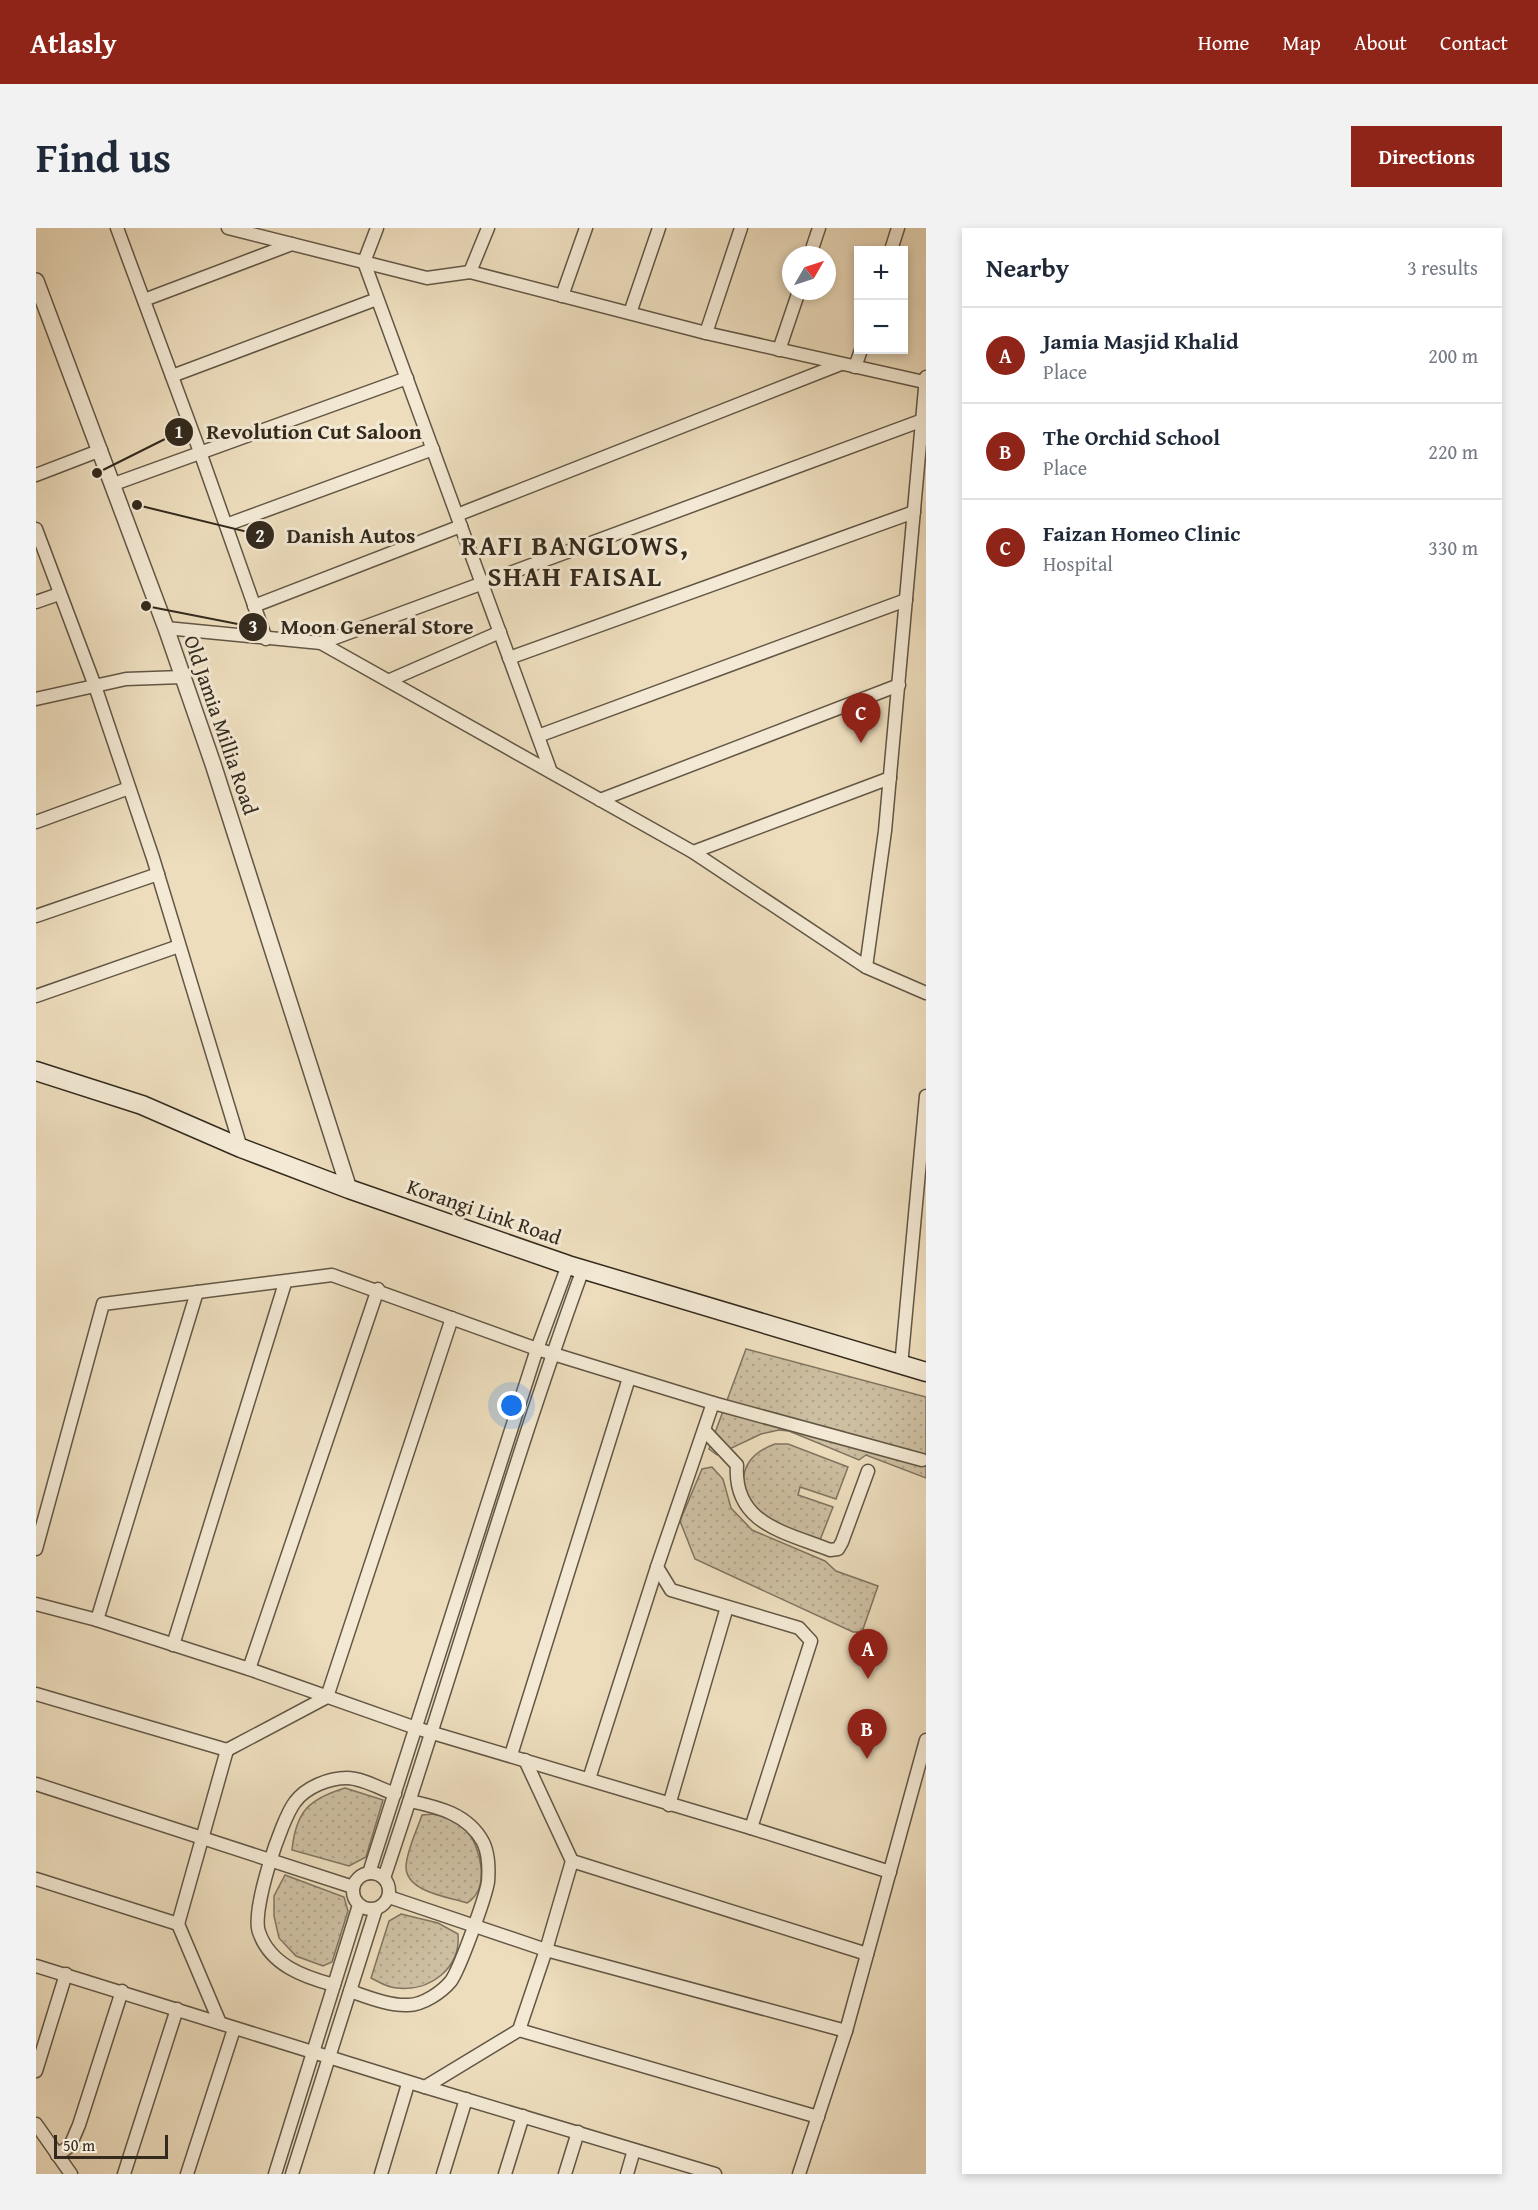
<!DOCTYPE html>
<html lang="en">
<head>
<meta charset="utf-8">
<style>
	body { margin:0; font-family:"Gentium Book Plus",serif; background:#f2f2f3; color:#1f2937 }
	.controls { position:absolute; right:18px; top:18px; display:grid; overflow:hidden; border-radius:0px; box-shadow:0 3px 9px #0003 }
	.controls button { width:54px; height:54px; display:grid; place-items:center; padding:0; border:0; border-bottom:2px solid #e0e1e3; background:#fff; color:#1f2937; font:30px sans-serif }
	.compass { position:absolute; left:746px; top:18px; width:54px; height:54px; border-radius:50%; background:#fff; box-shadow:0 3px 9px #0003; rotate:51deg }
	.scale { position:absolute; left:18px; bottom:15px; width:114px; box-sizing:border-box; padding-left:6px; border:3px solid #332a1d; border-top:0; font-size:16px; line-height:21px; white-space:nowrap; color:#332a1d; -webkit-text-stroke:4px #f3e9d4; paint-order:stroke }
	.you { position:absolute; left:476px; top:1178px; width:21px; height:21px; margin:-15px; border:4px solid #fff; border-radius:50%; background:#1a73e8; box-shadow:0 0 0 9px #1a73e833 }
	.badge { display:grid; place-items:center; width:39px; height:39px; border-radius:50%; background:#8f2418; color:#fff; font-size:20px; font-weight:700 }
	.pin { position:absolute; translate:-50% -50px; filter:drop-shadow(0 2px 3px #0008) }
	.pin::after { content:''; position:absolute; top:32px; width:21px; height:18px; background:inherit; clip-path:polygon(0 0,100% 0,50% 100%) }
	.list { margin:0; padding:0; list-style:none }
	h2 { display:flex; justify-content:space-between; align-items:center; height:78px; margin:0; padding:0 24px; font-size:26px }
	h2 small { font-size:20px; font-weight:400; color:#747a83 }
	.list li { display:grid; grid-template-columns:39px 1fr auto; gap:18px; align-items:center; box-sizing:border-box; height:96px; padding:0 24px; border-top:2px solid #e0e1e3 }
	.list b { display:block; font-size:22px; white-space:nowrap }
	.list p { margin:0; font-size:20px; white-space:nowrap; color:#747a83 }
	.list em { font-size:20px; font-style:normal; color:#747a83 }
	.map { position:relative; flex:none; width:890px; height:1946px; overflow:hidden; border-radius:0px }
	header { display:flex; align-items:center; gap:36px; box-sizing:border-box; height:84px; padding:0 30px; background:#8f2418; color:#fff }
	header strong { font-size:28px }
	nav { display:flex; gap:33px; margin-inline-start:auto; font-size:21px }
	.intro { display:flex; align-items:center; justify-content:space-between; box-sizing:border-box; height:144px; padding:0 36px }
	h1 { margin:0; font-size:42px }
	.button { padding:15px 27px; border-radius:0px; background:#8f2418; color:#fff; font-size:21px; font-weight:700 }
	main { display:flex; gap:36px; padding:0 36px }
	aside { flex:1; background:#fff; border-radius:0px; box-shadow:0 3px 9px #0003 }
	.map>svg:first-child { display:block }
	.grass { fill:url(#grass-dots); stroke:#807460; stroke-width:1.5 }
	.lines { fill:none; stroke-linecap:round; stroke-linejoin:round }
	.minor-casing { stroke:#625745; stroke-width:15 }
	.tertiary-casing { stroke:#625745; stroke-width:18 }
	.secondary-casing { stroke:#332a1d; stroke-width:21 }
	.minor { stroke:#f3e9d4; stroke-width:12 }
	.tertiary { stroke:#f3e9d4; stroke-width:15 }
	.secondary { stroke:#f3e9d4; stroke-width:18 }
	.labels { text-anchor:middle; stroke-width:6; stroke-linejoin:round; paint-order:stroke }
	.street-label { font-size:21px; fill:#332a1d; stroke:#f3e9d4 }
	.district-label { font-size:27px; font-weight:bold; letter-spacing:1.5px; fill:#332a1d; stroke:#f3e9d4 }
	.leader { fill:none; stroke:#332a1d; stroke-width:2 }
	.callout-dot { fill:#332a1d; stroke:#f3e9d4; stroke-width:2 }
	.mark-label { font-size:18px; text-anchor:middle; font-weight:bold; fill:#fff }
	.callout-label { font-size:22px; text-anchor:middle; font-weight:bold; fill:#332a1d; stroke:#f3e9d4; stroke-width:6; stroke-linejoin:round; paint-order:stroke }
</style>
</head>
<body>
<header>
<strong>Atlasly</strong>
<nav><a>Home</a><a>Map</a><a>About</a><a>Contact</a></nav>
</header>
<div class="intro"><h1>Find us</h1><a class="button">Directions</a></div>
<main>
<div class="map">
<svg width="890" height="1946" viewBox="0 0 890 1946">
	<defs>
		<pattern id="grass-dots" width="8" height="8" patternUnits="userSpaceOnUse" patternTransform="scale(1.5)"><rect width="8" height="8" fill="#cdbfa2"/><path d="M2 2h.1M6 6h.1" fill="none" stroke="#b0a48b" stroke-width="1.8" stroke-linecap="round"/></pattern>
	</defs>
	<rect width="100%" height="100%" fill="#edddbd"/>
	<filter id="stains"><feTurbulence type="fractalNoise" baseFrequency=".00333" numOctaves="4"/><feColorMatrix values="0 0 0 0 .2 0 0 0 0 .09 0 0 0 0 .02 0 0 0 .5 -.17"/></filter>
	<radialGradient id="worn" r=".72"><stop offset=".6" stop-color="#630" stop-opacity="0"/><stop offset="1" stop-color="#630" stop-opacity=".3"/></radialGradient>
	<!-- grass -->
	<g class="grass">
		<path d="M710 1121 890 1169V1250L830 1227 823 1232 753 1203 743 1202 725 1206 681 1227 673 1221Z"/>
		<path d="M739 1216H752L812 1239 800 1271 764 1259 762 1267 797 1279 784 1312C764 1304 742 1297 724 1287 715 1282 712 1274 709 1264 703 1240 716 1224 739 1216Z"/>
		<path d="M676 1239 687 1251 695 1280 716 1302 789 1333 800 1343 842 1358 826 1404H817L659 1331 644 1293 666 1241Z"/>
		<path d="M309 1560 347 1572 330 1629 313 1638 256 1622C260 1583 273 1571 309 1560Z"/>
		<path d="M399 1586C410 1589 420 1592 429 1601 445 1617 455 1661 431 1675 413 1669 369 1664 370 1638 371 1622 381 1602 386 1587Z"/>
		<path d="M249 1647 308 1669 312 1683 296 1734 287 1738 260 1728 243 1710 238 1688V1668Z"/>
		<path d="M365 1686 402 1695 422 1706C425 1740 394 1764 361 1760 352 1760 343 1754 335 1750L353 1693Z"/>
	</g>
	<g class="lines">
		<defs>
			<g id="minor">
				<path d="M81 0 164 224 230 411"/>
				<path d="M192 0 391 50 434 44 670 105 888 154"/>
				<path d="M341 0 328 34 515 544"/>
				<path d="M855 22 862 0"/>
				<path d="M774 27 783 0"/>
				<path d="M434 44 452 0"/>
				<path d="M526 68 550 0"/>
				<path d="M108 72 256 16"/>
				<path d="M594 85 623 0"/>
				<path d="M670 105 705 0"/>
				<path d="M743 122 763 63"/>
				<path d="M819 139 825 122"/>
				<path d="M136 148 341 71"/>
				<path d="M0 247 65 222"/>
				<path d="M78 256 371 150"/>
				<path d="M421 287 805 136"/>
				<path d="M190 297 397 221"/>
				<path d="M0 301 59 458 117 630 205 920"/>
				<path d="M0 374 23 366"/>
				<path d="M218 378 425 298"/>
				<path d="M130 400 285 415 657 624 830 739 890 765"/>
				<path d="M285 415 887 192"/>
				<path d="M473 430 878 284"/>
				<path d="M354 452 464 404"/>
				<path d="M0 471 90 451 146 449"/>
				<path d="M502 508 870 372"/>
				<path d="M564 572 863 457"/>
				<path d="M0 594 93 560"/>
				<path d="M657 624 854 550"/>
				<path d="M0 688 122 646"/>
				<path d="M830 739 849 603 890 149"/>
				<path d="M0 768 143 718"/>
				<path d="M865 1138 890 868"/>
				<path d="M677 1175 886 1232"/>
				<path d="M668 1202 701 1237C697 1296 749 1304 794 1322L802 1321 806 1314 832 1243"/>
				<path d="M0 1321 67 1076 296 1047 501 1121 677 1175 621 1339 635 1362 763 1400 775 1413 715 1600 854 1644"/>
				<path d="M0 1376 61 1392 161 1064"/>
				<path d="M61 1392 213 1441 380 1500 715 1600"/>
				<path d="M137 1417 249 1055"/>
				<path d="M213 1441 342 1061"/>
				<path d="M0 1466 191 1522 142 1696 0 1651"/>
				<path d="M191 1522 291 1469 416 1090"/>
				<path d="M475 1527 593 1150"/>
				<path d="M553 1551 621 1339"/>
				<path d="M0 1556 317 1659"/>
				<path d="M633 1577 691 1379"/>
				<path d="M536 1633 831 1726"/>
				<circle cx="335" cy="1663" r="18"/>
				<path d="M333 1645 501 1121 532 1037"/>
				<path d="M348 1650C416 1448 474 1242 547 1041"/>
				<path d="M353 1669 510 1722 810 1803"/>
				<path d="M142 1696 184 1795"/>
				<path d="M0 1738 389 1859 483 1802 510 1722 536 1633 489 1532"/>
				<path d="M298 1757C268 1749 234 1737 223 1704 215 1683 245 1592 259 1574 270 1559 293 1550 311 1550 326 1550 345 1561 359 1566"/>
				<path d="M314 1763C332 1769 353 1778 372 1777 387 1777 406 1764 415 1753 424 1740 449 1671 452 1654 453 1641 453 1626 447 1614 432 1586 402 1579 374 1573"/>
				<path d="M483 1802 782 1889"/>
				<path d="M0 1843 30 1746"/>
				<path d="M389 1859 679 1946"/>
				<path d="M0 1896 35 1946"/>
				<path d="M21 1927 34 1918 43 1897 86 1763"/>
				<path d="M88 1946 141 1781"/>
				<path d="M151 1946 198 1801"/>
				<path d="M239 1946 323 1677"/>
				<path d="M256 1946 340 1681"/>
				<path d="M345 1946 372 1856"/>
				<path d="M407 1946 430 1871"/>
				<path d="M469 1946 487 1888"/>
				<path d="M529 1946 542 1904"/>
				<path d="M591 1946 598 1922"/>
				<path d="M763 1946 810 1803 890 1512"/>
			</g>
			<path id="tertiary" d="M0 53 130 400 177 536 313 961"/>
			<path id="secondary" d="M0 843 106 877 205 920 313 961 532 1037 890 1144"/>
		</defs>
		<!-- minor casing -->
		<use href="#minor" class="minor-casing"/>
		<!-- tertiary casing -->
		<use href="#tertiary" class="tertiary-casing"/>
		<!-- secondary casing -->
		<use href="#secondary" class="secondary-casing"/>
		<!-- minor -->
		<use href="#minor" class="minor"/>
		<!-- tertiary -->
		<use href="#tertiary" class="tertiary"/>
		<!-- secondary -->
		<use href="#secondary" class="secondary"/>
	</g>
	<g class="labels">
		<!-- street labels -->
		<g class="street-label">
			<text transform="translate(185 497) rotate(71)" y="7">Old Jamia Millia Road</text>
			<text transform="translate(448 984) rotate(19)" y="7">Korangi Link Road</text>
		</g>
		<!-- district labels -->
		<g class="district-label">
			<text x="539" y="327">RAFI BANGLOWS,<tspan x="539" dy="31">SHAH FAISAL</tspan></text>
		</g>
	</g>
	<!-- callouts -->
	<path class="leader" d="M61 245L143 204M101 277L224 307M110 378L217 399"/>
	<g class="callout-dot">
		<circle cx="61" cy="245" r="6"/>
		<circle cx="101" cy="277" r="6"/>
		<circle cx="110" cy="378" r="6"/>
		<circle cx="143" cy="204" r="15"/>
		<circle cx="224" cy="307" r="15"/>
		<circle cx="217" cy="399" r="15"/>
	</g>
	<g class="mark-label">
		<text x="143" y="210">1</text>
		<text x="224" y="314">2</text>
		<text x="217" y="405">3</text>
	</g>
	<g class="callout-label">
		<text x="278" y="211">Revolution Cut Saloon</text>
		<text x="315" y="315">Danish Autos</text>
		<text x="341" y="406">Moon General Store</text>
	</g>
	<rect width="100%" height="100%" filter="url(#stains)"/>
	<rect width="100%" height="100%" fill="url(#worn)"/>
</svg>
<div class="controls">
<button>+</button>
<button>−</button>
</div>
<svg class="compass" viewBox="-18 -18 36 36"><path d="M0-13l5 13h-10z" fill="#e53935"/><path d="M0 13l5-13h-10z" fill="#747a83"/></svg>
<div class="scale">50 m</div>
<div class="you"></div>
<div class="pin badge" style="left:832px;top:1451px">A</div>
<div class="pin badge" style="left:831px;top:1531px">B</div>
<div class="pin badge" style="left:825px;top:515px">C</div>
</div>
<aside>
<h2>Nearby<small>3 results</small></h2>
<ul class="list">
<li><span class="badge">A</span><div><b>Jamia Masjid Khalid</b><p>Place</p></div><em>200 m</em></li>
<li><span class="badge">B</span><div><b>The Orchid School</b><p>Place</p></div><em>220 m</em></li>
<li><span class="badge">C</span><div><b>Faizan Homeo Clinic</b><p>Hospital</p></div><em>330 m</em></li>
</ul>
</aside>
</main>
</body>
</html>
